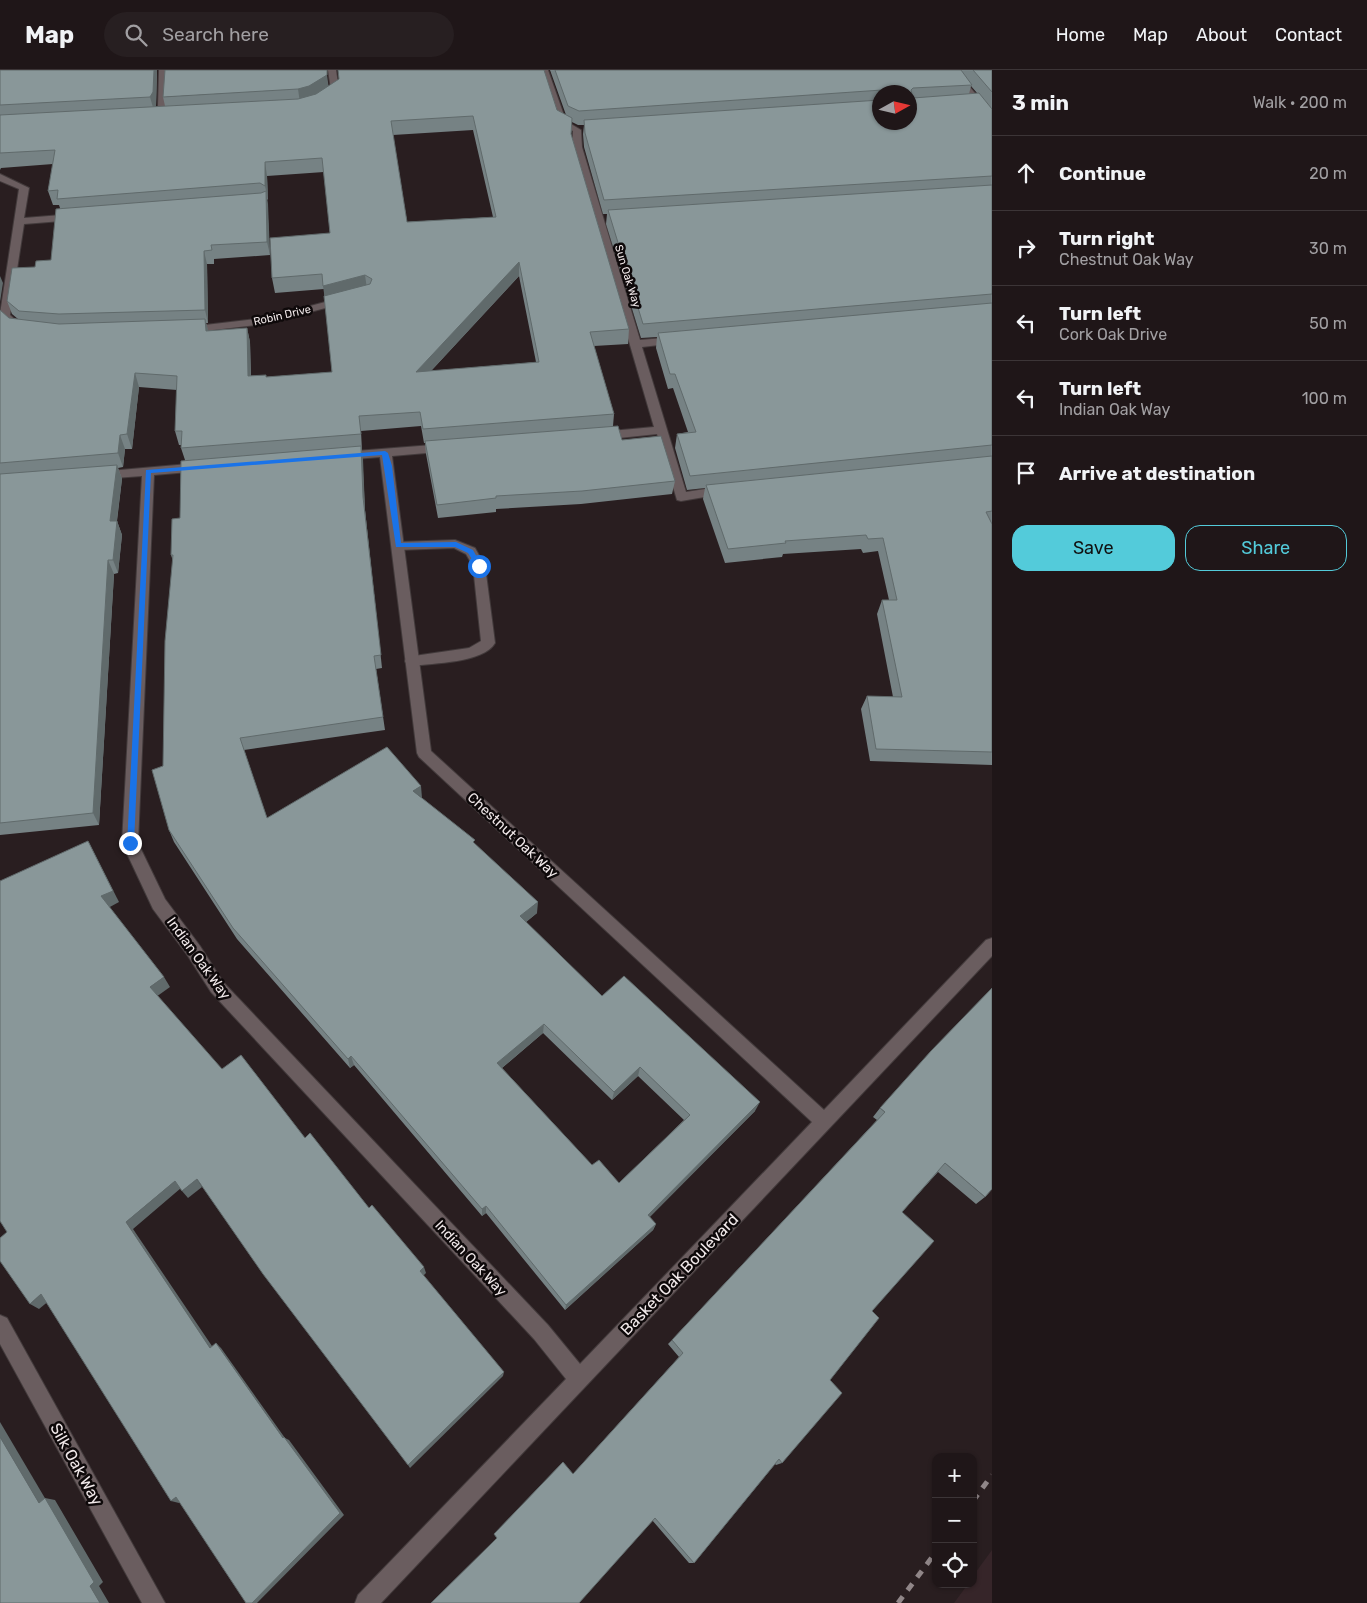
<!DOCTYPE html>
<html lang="en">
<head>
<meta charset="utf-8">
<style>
	body { margin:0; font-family:Rubik,sans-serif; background:#271f21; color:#f1f3f6 }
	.controls { position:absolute; right:15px; bottom:15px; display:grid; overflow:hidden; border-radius:10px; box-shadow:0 1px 4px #0004 }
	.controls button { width:45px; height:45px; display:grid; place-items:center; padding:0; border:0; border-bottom:1px solid #3c3537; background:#1f1618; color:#f1f3f6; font:25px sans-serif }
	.compass { position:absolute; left:872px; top:15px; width:45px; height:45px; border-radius:50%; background:#1f1618; box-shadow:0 1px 4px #0004; rotate:82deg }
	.stop { position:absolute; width:15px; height:15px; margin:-11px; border:4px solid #1a73e8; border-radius:50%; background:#fff }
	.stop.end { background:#1a73e8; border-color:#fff; box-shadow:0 1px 5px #0008 }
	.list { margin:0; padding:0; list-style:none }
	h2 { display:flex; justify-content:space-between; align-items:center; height:65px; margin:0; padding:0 20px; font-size:21px }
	h2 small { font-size:16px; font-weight:400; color:#a19fa2 }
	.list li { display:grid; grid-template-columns:32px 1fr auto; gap:15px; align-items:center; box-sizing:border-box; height:75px; padding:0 20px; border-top:1px solid #3c3537 }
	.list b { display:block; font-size:19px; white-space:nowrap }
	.list p { margin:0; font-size:16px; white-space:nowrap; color:#a19fa2 }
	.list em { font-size:16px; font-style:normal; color:#a19fa2 }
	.actions { display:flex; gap:10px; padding:15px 20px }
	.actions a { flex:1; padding:11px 0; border:1px solid #53cbda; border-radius:15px; text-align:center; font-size:18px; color:#53cbda }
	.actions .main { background:#53cbda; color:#111 }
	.icon { flex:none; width:28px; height:28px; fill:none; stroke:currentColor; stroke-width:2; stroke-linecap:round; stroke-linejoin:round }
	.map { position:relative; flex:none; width:992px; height:1533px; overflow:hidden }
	header { display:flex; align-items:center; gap:30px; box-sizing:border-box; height:70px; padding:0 25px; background:#1f1618; border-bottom:1px solid #3c3537 }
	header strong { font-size:24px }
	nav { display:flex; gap:28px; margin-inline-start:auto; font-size:18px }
	.search { width:350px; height:45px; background:#271f21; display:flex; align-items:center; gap:12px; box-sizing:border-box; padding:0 18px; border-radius:28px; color:#a19fa2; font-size:19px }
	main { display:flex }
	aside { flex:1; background:#1f1618 }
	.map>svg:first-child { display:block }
	.built { fill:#362529 }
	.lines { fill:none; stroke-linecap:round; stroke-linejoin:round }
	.lane-casing { stroke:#423a3b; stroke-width:2 }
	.street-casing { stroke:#423a3b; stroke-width:2 }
	.lane { fill:#6a5d5f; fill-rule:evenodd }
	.street { fill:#6a5d5f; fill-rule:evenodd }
	.rail { stroke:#908688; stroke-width:5; stroke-dasharray:8 8; stroke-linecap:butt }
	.wall { fill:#768284; fill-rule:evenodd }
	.shaded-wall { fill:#606a6b }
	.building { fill:#899799; stroke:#606a6b; fill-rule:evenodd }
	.route { fill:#1a73e8 }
	.labels { text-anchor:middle; stroke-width:5; stroke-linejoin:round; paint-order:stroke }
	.far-street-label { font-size:11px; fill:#f1e9ea; stroke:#0e090a }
	.street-label { font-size:14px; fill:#f1e9ea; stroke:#0e090a }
	.near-street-label { font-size:16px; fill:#f1e9ea; stroke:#0e090a }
</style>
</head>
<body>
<header>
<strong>Map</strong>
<div class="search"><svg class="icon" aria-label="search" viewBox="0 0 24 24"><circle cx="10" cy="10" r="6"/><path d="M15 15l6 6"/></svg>Search here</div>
<nav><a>Home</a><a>Map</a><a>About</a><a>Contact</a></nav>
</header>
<main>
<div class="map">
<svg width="992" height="1533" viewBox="0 0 992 1533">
	<rect width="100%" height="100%" fill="#291e20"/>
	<!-- built -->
	<path class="built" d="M992 1480V1533H954L968 1514H973V1506Z"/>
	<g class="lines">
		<defs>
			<path id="lane" d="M455 470 475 478 485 496 495 573C484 593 433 593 412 596L407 595 405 591 407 587 469 578 481 571 473 496 466 484 454 478 398 480 392 476 398 472Z"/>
			<g id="street">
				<path d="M159 0H167L166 36 163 45 159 48 155 45 158 36Z"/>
				<path d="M328 0H336L339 21 327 30 323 27 331 20Z"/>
				<path d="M540 0H548L566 51 581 60 582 77 640 270 676 267 681 270 676 273 642 277 686 422 724 416 730 420 728 423 681 431 677 430 657 364 600 370 594 366 600 362 654 357 572 77 573 61 558 53Z"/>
				<path d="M948 0H956L992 44V53L989 52Z"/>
				<path d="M0 104 29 118 24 148 74 144 79 147 74 150 24 154 10 245 23 257 18 260 1 248 0 244 19 119 0 111Z"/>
				<path d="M344 227 349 230 348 232 265 254 188 263 183 260 188 257 265 248Z"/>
				<path d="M445 374 451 378 449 381 392 386 431 681 824 1040 986 870 992 868V886L381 1533H355L358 1525 566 1309 534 1269 211 922 188 886 153 839 122 773 142 406 101 409 97 408 95 405 97 402 200 393 206 397 200 401 154 405 138 773 165 829 200 876 223 912 548 1255 580 1294 812 1052 419 687 417 683 380 387 343 390 337 386 343 382Z"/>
				<path d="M0 1245 7 1248 165 1533H142L0 1274Z"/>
			</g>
		</defs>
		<!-- lane casing -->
		<use href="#lane" class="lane-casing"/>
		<!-- street casing -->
		<use href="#street" class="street-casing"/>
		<!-- lane -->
		<use href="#lane" class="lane"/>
		<!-- street -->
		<use href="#street" class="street"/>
		<!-- rail -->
		<g class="rail">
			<path d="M973 1431 992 1405"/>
			<path d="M898 1533 936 1482"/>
		</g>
	</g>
	<!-- wall -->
	<g class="wall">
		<path d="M0 0H157L156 37 165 36 163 27 329 16 557 40 566 45 550 0H992V695L870 691 861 639 867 626 893 627 877 544 882 530H889L878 481 863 483 861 479 783 484 782 487 725 493 703 429 705 418 687 420 675 378 677 364 688 362 673 318 668 319 656 278 657 267 641 268 606 154 607 144H603L584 77 583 64 584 55H578L572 52 571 64 629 259 628 274 594 276 614 344 613 356 622 370 675 411 672 424 581 434 496 439V442L438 448 426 384 425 373H424L421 356 361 361 365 440 382 598 376 599 385 660 244 680 267 748 422 728 475 774 537 843 526 852 602 926 755 1041 649 1147 656 1154 653 1160 565 1240 486 1143 482 1146 354 995 350 998 237 869 174 772 169 760 163 696 173 491 171 485 180 448 185 390 181 378V375H179L175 361 177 320 139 317 132 379H125L123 397 118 398 122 409 117 451 122 465 118 503 114 504 99 755 0 765V240L9 248 18 249 12 244 7 231 35 197 51 190 60 138 59 135H53L48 121 53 94 1 98 0 100ZM971 16 977 23 969 24ZM880 22H910L880 52ZM473 60 493 147 407 152 393 65ZM324 102 330 163 272 208 275 223 324 219 332 302 267 307 251 306 250 272 247 258 208 261 206 253H208L207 194H214V189L270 185 267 129 268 130 267 106ZM519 206 536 292 431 301ZM543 963 612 1030 638 1006 684 1050 619 1113 592 1095 502 998Z"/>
		<path d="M880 1038 985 1127 976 1134 938 1102 902 1142 872 1241 830 1310 782 1393 776 1395 775 1394 694 1493H689L652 1450 497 1468 494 1464 573 1404 679 1287 668 1274 672 1270 877 1050 873 1047Z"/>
	</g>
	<!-- shaded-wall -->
	<g class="shaded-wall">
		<path d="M154 0H157L156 36 154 41 150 27Z"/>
		<path d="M327 5 329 19 300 33 298 19Z"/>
		<path d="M265 92 267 106 268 130 265 116Z"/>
		<path d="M266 121 268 134 270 185 267 172Z"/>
		<path d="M204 181 207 194 208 253 205 240Z"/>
		<path d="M519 192V206L417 316 416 302Z"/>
		<path d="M365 205 367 219 325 230 323 216Z"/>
		<path d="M0 206 3 213 0 232Z"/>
		<path d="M205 249 209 263 206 261Z"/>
		<path d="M247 258 250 272 251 321 248 306Z"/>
		<path d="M135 303 139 317 132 379 127 364Z"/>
		<path d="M120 365 125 379 123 397 118 383Z"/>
		<path d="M361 376 363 389 365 440 382 598 363 427Z"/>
		<path d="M117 395 122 409 115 465 110 451Z"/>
		<path d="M117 451 122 465 118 503 113 490Z"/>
		<path d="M108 490 114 504 99 755 93 743Z"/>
		<path d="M421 716 422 728 413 721Z"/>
		<path d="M88 771 119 832 108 838 101 826Z"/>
		<path d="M538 832 537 843 520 857V846Z"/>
		<path d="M164 907 170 917 156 927 150 917Z"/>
		<path d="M544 954 543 963 497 1002V993Z"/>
		<path d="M351 986 354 995 350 998 348 989Z"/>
		<path d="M640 997 638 1006 612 1030 614 1022Z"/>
		<path d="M760 1032 755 1041 645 1152 648 1145Z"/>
		<path d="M197 1109 202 1117 188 1128 182 1121Z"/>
		<path d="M175 1111 181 1118 133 1159 216 1282 210 1278 126 1152Z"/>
		<path d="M486 1136V1143L482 1146V1139Z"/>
		<path d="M656 1154 653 1160 565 1240 566 1235Z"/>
		<path d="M424 1197 426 1203 422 1207 420 1201Z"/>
		<path d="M41 1224 50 1230 39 1239 30 1234Z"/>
		<path d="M216 1273 221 1278 285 1368 289 1370 344 1445 257 1533H252L283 1368Z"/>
		<path d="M504 1302 503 1306 410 1398 408 1395Z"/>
		<path d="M0 1352 49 1435 39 1433 0 1367Z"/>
		<path d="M176 1427 183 1429 179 1433 171 1431Z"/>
		<path d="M45 1428 55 1430 103 1512 99 1516 109 1533H100L90 1516Z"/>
	</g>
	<!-- building -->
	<g class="building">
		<path d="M0 0H154L153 22 150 27 0 35Z"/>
		<path d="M165 0H327V5L309 16 298 19 163 27Z"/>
		<path d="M338 0H544L557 40 572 48 571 64 629 259 590 262 614 344 423 359 420 342 359 346 361 364 181 378 182 361H175L177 306 135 303 127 364 120 365 118 383 0 393V240L9 248 59 254 205 249 206 261 247 258 248 306 266 305V307L332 302 324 226 370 214 372 209 365 205 323 216 322 204 272 208 270 168 330 163 322 88 265 92V116L260 113 57 129 58 120 48 121 55 80 0 83V45L298 29 316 24 339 9ZM473 46 496 147 407 152 391 51ZM519 192 539 292 416 302Z"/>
		<path d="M555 0H961L972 15 913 18 911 20 913 28 979 23 992 39V106L604 130 585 63 584 50 880 30V52H910V22H884L882 20 579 41 568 36Z"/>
		<path d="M973 0H992V22Z"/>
		<path d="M992 115V224L643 254 608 140Z"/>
		<path d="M266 121 267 172 211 175 212 180 204 181 205 240 59 244 19 241 7 231 12 198 35 197 36 191 51 190 56 139 261 123Z"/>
		<path d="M992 233V375L690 406 677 364 696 362 675 304H670L658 263Z"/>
		<path d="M618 356 622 370 661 366 675 411 582 421 496 426V428L437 435 425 371Z"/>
		<path d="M361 376 363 427 381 585 374 586 383 647 240 668 267 748 387 677 421 716 413 721 475 770 473 772 538 832 520 846 602 926 624 906 760 1032 648 1145 656 1154 566 1235 486 1136 482 1139 351 986 348 989 233 858 169 760 152 700 163 696 165 571 173 485H171L172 449 180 448 181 391ZM544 954 614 1022 640 997 690 1045 619 1113 599 1090 592 1095 497 993Z"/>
		<path d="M992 386V441L986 442 992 454V682L876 679 867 626 902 627 882 530H897L883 468 868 469 866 465 785 471 786 473 728 479 706 415Z"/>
		<path d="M117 395 110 451H117L113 490H108L93 743 0 753V404Z"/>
		<path d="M88 771 113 821 101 826 164 907 150 917 222 999 241 985 305 1068 310 1063 369 1138 372 1135 424 1197 420 1201 504 1302 408 1395 263 1204 197 1109 182 1121 175 1111 126 1152 210 1278 216 1273 283 1368 284 1367 340 1443 252 1533H246L176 1427 171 1431 41 1224 30 1234 0 1191V1168L7 1162 0 1151V811Z"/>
		<path d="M992 918V1119L985 1127 945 1093 902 1142 934 1171 872 1241 879 1248 830 1310 842 1323 782 1393 779 1389 694 1493 655 1448 579 1533H431L497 1468 494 1464 563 1392 573 1404 683 1283 672 1270 885 1042 880 1038 931 981Z"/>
		<path d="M0 1367 39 1433 45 1428 94 1512 90 1516 100 1533H0Z"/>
	</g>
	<!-- route -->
	<path class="route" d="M385 381 388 383 392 396 401 473 456 472 473 480 482 496 481 497H477L468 483 455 477H396L382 385 151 403 134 773 130 776 127 775 146 400Z"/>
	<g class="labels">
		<!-- far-street labels -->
		<g class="far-street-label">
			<text transform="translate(628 206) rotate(73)" y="4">Sun Oak Way</text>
			<text transform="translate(282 245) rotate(-13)" y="4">Robin Drive</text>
		</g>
		<!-- street labels -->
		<g class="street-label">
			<text transform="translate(513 765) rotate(43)" y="5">Chestnut Oak Way</text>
			<text transform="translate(199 888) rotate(54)" y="5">Indian Oak Way</text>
			<text transform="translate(471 1188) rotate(47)" y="5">Indian Oak Way</text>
		</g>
		<!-- near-street labels -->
		<g class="near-street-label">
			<text transform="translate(679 1204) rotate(-46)" y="6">Basket Oak Boulevard</text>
			<text transform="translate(77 1394) rotate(61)" y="6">Silk Oak Way</text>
		</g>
	</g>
</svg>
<div class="controls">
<button>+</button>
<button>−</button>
<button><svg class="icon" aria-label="locate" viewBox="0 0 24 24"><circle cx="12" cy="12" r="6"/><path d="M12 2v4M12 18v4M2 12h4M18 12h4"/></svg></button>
</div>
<svg class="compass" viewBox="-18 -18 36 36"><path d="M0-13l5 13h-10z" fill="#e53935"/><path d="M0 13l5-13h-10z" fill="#a19fa2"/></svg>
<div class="stop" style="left:479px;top:496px"></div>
<div class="stop end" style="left:130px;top:773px"></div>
</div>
<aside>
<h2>3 min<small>Walk · 200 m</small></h2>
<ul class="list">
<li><svg class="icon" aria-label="ahead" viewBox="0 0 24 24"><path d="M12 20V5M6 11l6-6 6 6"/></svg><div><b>Continue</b></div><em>20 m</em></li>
<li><svg class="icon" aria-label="right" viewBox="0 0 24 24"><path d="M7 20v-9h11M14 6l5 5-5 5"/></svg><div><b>Turn right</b><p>Chestnut Oak Way</p></div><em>30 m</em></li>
<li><svg class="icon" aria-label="left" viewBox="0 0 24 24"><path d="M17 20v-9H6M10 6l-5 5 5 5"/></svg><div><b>Turn left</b><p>Cork Oak Drive</p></div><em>50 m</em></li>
<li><svg class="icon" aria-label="left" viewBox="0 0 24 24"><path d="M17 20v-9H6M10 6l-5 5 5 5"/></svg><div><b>Turn left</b><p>Indian Oak Way</p></div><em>100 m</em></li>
<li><svg class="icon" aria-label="arrive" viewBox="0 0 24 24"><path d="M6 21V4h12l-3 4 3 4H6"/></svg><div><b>Arrive at destination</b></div></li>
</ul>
<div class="actions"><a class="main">Save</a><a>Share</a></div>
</aside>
</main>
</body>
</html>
